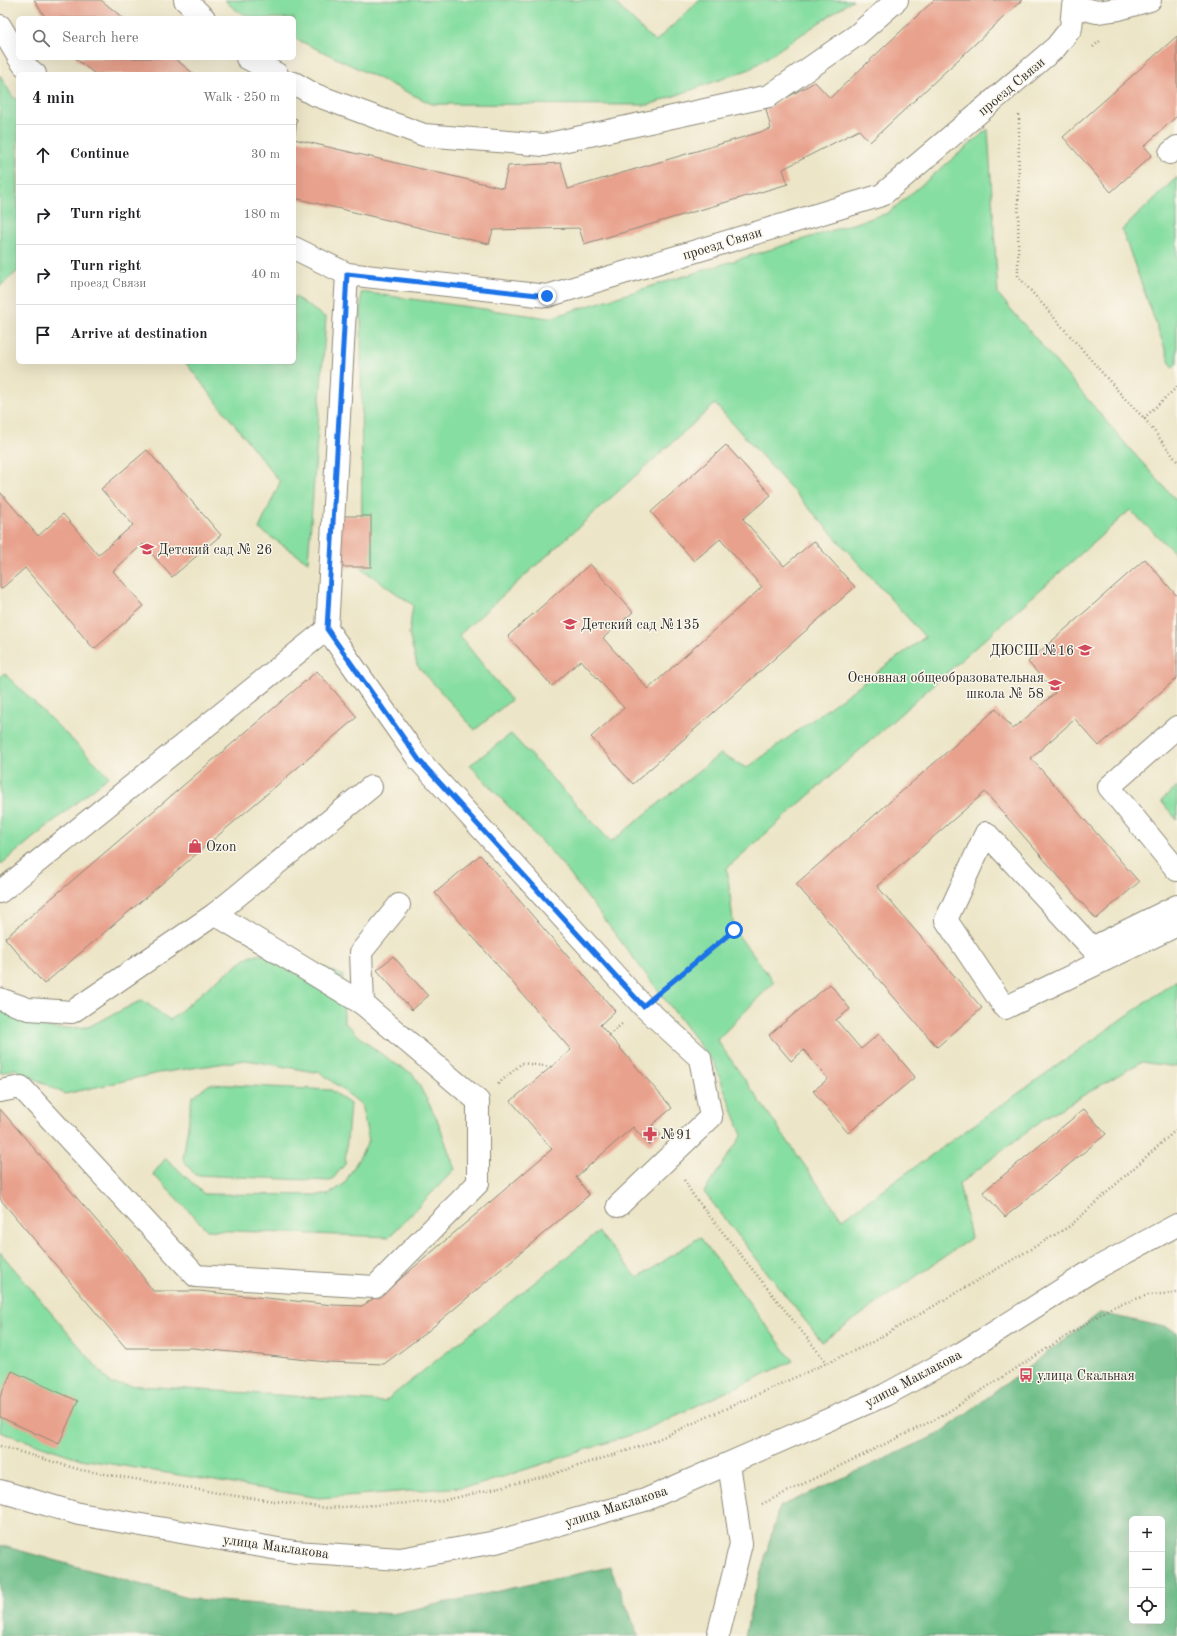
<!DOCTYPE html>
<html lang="en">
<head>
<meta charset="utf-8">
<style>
	body { margin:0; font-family:"Old Standard TT",serif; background:#f2f2f2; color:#202124 }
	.controls { position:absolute; right:12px; bottom:12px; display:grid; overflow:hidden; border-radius:6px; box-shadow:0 4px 16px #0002 }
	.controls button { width:36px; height:36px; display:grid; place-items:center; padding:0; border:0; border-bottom:1px solid #e0e0e0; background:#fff; color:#202124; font:20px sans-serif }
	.stop { position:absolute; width:12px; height:12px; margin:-9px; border:3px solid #1a73e8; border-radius:50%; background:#fff }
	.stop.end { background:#1a73e8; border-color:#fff; box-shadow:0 1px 4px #0008 }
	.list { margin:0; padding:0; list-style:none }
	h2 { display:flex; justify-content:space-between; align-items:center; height:52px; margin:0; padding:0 16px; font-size:17px }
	h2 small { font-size:13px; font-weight:400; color:#757577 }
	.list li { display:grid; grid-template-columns:26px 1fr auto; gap:12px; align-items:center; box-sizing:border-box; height:60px; padding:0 16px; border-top:1px solid #e0e0e0 }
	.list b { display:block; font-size:15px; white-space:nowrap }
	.list p { margin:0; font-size:13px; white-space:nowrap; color:#757577 }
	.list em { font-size:13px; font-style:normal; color:#757577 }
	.icon { flex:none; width:22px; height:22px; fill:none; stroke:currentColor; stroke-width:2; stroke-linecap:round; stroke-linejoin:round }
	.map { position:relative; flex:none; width:1177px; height:1636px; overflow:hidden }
	.search { position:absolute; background:#fff; box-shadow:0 4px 16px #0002; left:16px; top:16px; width:280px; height:44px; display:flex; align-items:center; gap:10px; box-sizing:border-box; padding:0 14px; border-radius:6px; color:#757577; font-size:15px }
	.panel { position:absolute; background:#fff; box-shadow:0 4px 16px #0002; left:16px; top:72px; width:280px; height:292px; border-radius:6px }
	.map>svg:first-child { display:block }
	.green { fill:#87dea2; stroke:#598466 }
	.forest { fill:#6dbd88; stroke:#4c745a; fill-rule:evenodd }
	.building { fill:#e8a18c }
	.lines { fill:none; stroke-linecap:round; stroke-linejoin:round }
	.minor-casing { stroke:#8c8879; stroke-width:24 }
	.path { stroke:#8c8879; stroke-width:2.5; stroke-dasharray:1 3; stroke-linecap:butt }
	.minor { stroke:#fff; stroke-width:22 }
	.route { stroke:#1a73e8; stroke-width:5 }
	.labels { text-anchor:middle; stroke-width:3; stroke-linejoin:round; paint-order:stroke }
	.street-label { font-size:14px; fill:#2b2b2b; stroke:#fbf7ec }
	.poi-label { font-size:14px; fill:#2b2b2b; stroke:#fbf7ec; text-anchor:start }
</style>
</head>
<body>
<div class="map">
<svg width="1177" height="1636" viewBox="0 0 1177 1636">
	<rect width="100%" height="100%" fill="#fbf7ec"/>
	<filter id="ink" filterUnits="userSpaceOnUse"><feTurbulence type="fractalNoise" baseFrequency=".025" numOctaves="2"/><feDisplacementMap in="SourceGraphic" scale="8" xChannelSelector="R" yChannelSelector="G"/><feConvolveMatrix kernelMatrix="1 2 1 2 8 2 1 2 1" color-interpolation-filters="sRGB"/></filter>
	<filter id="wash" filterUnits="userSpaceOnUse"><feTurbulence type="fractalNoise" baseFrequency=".012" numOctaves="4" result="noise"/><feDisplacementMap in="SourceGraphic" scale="16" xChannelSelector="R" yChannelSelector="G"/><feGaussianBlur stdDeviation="0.9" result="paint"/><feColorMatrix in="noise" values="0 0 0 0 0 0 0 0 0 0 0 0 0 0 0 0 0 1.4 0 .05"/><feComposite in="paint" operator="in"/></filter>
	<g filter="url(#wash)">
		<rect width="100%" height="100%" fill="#ece5c7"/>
		<!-- green -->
		<g class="green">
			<path d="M225 0H612L655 42 700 0H853L750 69 649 105 432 104 294 38V18C266 18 245 23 225 0Z"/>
			<path d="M0 75 12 96 18 100V271L0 286Z"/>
			<path d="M988 129 998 294 1129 448 1177 501V555L1130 510 727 868 734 930 774 982 717 1040 842 1219 1177 980V1067L1141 1062 1046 1117 959 1184 971 1238 822 1342 704 1192 742 1135 715 1065 561 863 470 765 511 734 611 842 720 754 747 768 925 637 715 404 459 635 511 700 475 730 417 665 409 634 413 605 362 569 361 292 549 318 888 213Z"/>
			<path d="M1177 177V363L1172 368 1122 230Z"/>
			<path d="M294 296 326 318 308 562 259 529 280 482 185 362H294Z"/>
			<path d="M4 673 109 776 0 865V677Z"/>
			<path d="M1177 787V820L1161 801Z"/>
			<path d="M251 955H296L343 976 344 1022 369 1045 394 1063 413 1074 437 1119 455 1169 389 1237 207 1230 153 1174 166 1158 204 1194 328 1195 344 1184 369 1141 361 1104 321 1073 246 1060 159 1073 65 1094 15 1069 0 1073V1009L19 1014 55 1029 88 1027 142 1000 170 1020 213 983Z"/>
			<path d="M210 1084 331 1090 350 1104 345 1164 331 1181 195 1175 183 1159 192 1097Z"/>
			<path d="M598 1232 638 1278 700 1237 793 1361 640 1432 475 1486 319 1498 81 1459 0 1432V1252L111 1384 384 1402Z"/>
		</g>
		<!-- forest -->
		<g class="forest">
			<path d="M1100 1313 1165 1327 1177 1332V1636H745L751 1608 779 1507 939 1434ZM1132 1519H1162V1621H1132Z"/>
			<path d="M0 1545 192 1599 392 1614 610 1567 639 1636H0Z"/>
		</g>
		<g id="blocks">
			<!-- building -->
			<g class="building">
				<path d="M34 0H101L123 18H46Z"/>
				<path d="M934 0H1022L870 142 859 130 783 169 788 184 584 244 579 228 493 230 489 244 294 198V139L503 188 508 166 561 163 568 189 771 129 766 109 815 82 830 98Z"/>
				<path d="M1177 36V116L1144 146 1152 155 1111 192 1063 137Z"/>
				<path d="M75 58H174L194 74H95Z"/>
				<path d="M294 118 297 119 295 134H294Z"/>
				<path d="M726 445 771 495 743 519 784 566 814 541 855 587 633 784 591 737 624 708 581 660 552 686 508 636 590 564 633 612 603 638 648 689 762 587 720 539 694 561 651 512Z"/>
				<path d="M147 450 221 535 172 577 143 544 113 571 144 606 94 649 25 568 1 589 0 587V492L38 536 63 514 98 555 133 525 101 489Z"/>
				<rect x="336" y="516" width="35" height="51"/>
				<path d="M1145 559 1177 596V678L1099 746 1075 719 1031 758 1139 882 1096 919 985 792 877 886 982 1008 937 1047 796 884 996 709 1013 729 1055 693 1028 662Z"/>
				<path d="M317 671 357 717 44 984 5 938Z"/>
				<path d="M480 855 615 1011 600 1025 672 1108 652 1125 661 1135 649 1145 633 1127 576 1177 589 1195 428 1331 384 1364 327 1362 193 1348H126L0 1199V1109L128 1257 153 1291H199L333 1305 362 1306 391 1287 552 1149 511 1101 571 1050 435 893Z"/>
				<path d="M393 956 428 996 412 1010 377 970Z"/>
				<path d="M830 984 850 1009 836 1020 861 1049 879 1034 915 1077 848 1133 813 1091 828 1079 804 1050 791 1061 769 1035Z"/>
				<path d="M1084 1109 1106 1134 1005 1217 983 1192Z"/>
				<path d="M12 1371 78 1401 59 1444 0 1417V1397Z"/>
			</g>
		</g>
	</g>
	<g filter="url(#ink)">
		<use href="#blocks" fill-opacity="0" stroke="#8c8879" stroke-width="1"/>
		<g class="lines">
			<defs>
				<g id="minor">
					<path d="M185 0 204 18"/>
					<path d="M0 26 18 56"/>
					<path d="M19 58 24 65 35 74"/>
					<path d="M247 58 277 74"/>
					<path d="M294 83 313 94 424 135 544 145 769 96 857 35 897 0"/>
					<path d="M1170 153 1177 147"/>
					<path d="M294 248 347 274 547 296 882 195 1056 47 1071 28 1073 6 1097 12 1119 9 1150 0"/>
					<path d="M327 629 347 274"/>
					<path d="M1177 727 1109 787 1177 870"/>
					<path d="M0 892 327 629 419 760 643 1006 700 1058 711 1117 618 1206"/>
					<path d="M1177 906 1092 948 986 833 946 920 1005 1008 1177 925"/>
					<path d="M215 914 363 1004"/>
					<path d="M0 999 28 1009 72 1012 215 914 371 787"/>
					<path d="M0 1091 21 1087 196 1276 375 1287 478 1183V1101L363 1004 361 952 399 905"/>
					<path d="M0 1491 79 1514 295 1552 400 1559 496 1542 645 1500 885 1395 962 1353 1093 1270 1177 1225"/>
					<path d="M718 1636 741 1544 729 1464"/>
				</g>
			</defs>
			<!-- minor casing -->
			<use href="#minor" class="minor-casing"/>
			<!-- path -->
			<g class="path">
				<path d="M1093 47 1101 40"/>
				<path d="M1019 115 1018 276 1125 399 1144 418 1177 461"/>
				<path d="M1144 418 1177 387"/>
				<path d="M663 989 734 930"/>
				<path d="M609 1035 623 1023"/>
				<path d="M498 1084 522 1063 551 1067"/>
				<path d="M684 1180 693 1195 827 1363"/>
				<path d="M0 1446 81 1470 236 1496 327 1508 442 1501 546 1476 645 1445 869 1344 1070 1226 1177 1129"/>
				<path d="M762 1504 940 1417 1112 1307 1148 1295 1177 1293"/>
			</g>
			<!-- minor -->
			<use href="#minor" class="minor"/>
		</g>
	</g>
	<g class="lines" filter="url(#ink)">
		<!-- route -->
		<path class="route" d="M547 296 347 274 327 629 419 760 643 1006 734 930"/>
	</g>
	<!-- icons -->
	<defs>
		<symbol id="school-bare" viewBox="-9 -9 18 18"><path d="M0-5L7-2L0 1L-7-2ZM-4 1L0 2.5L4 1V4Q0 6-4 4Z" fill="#d1495b" stroke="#fbf7ec" stroke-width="2.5" paint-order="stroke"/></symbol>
		<symbol id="shop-bare" viewBox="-9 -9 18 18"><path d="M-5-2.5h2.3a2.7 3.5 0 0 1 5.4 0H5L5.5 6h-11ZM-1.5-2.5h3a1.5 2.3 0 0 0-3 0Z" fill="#d1495b" stroke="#fbf7ec" stroke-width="2.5" paint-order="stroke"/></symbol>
		<symbol id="pharmacy-bare" viewBox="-9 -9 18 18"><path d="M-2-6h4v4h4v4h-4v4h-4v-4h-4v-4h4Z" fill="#d1495b" stroke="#fbf7ec" stroke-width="2.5" paint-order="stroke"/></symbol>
		<symbol id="bus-bare" viewBox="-9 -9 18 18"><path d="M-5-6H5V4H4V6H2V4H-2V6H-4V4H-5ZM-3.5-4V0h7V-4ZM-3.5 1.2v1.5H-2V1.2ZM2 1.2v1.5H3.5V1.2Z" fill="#d1495b" stroke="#fbf7ec" stroke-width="2.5" paint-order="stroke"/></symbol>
	</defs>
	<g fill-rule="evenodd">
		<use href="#school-bare" x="137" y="539" width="20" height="20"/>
		<use href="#school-bare" x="560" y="614" width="20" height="20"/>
		<use href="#school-bare" x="1075" y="640" width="20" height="20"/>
		<use href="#school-bare" x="1045" y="675" width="20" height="20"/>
		<use href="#shop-bare" x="185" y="836" width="20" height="20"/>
		<use href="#pharmacy-bare" x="640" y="1124" width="20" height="20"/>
		<use href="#bus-bare" x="1016" y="1365" width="20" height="20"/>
	</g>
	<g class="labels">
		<!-- street labels -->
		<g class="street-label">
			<text transform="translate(1011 86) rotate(-40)" y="5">проезд Связи</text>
			<text transform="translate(722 243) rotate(-17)" y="5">проезд Связи</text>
			<text transform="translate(913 1378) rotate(-28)" y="5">улица Маклакова</text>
			<text transform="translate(616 1506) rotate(-18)" y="5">улица Маклакова</text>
			<text transform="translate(276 1546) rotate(8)" y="5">улица Маклакова</text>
		</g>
		<!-- poi labels -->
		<g class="poi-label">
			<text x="158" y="554">Детский сад № 26</text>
			<text x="581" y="629">Детский сад №135</text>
			<text x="1074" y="655" text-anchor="end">ДЮСШ №16</text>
			<text x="1044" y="682" text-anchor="end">Основная общеобразовательная<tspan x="1044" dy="16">школа № 58</tspan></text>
			<text x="206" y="851">Ozon</text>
			<text x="661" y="1139">№91</text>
			<text x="1037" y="1380">улица Скальная</text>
		</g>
	</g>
</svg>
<div class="controls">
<button>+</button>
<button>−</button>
<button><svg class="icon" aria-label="locate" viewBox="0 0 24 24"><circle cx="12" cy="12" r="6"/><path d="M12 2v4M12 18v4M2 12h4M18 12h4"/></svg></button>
</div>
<div class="stop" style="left:734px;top:930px"></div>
<div class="stop end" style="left:547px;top:296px"></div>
<div class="search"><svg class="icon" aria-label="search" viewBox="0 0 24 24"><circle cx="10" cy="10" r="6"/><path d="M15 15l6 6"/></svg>Search here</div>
<section class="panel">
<h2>4 min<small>Walk · 250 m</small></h2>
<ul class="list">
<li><svg class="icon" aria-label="ahead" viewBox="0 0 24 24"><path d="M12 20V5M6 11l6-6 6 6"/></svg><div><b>Continue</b></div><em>30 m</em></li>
<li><svg class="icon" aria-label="right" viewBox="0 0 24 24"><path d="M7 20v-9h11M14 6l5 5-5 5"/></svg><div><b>Turn right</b></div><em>180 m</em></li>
<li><svg class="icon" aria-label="right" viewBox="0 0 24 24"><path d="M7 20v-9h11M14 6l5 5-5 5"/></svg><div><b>Turn right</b><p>проезд Связи</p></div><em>40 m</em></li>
<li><svg class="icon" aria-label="arrive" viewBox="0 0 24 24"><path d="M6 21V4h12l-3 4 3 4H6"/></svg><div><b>Arrive at destination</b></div></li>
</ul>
</section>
</div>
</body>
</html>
